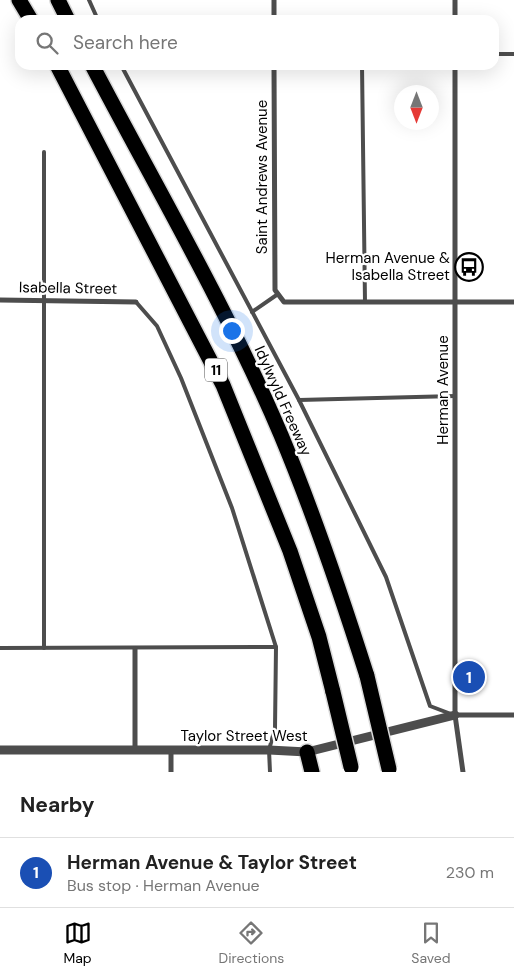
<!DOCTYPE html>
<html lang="en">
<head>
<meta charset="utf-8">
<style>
	body { margin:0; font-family:"DM Sans",sans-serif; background:#f6f6f6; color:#222 }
	.compass { position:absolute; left:394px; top:85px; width:45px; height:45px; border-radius:50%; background:#fff; box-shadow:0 5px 20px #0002; rotate:180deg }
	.you { position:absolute; left:231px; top:330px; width:18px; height:18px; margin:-12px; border:4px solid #fff; border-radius:50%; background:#1a73e8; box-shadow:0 0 0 8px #1a73e833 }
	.badge { display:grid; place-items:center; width:32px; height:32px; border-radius:50%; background:#000; color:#fff; font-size:16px; font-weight:700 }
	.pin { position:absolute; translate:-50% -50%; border:2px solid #fff; box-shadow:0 1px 5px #0006 }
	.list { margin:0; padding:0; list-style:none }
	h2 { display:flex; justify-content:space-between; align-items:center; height:65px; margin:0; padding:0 20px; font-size:21px }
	h2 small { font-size:16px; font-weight:400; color:#767676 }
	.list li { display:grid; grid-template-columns:32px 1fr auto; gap:15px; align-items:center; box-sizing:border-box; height:70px; padding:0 20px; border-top:1px solid #e0e0e0 }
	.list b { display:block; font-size:19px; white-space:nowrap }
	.list p { margin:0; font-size:16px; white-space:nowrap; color:#767676 }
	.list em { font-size:16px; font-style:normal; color:#767676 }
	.icon { flex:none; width:28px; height:28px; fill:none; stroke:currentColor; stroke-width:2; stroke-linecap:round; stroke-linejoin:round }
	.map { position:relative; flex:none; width:514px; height:772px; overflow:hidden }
	.search { position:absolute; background:#fff; box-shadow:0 5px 20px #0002; left:15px; right:15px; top:15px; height:55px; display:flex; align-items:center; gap:12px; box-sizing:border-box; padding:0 18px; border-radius:15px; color:#767676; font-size:19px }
	.sheet { height:135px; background:#fff }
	nav { display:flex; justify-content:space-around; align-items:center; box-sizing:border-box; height:70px; border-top:1px solid #e0e0e0; background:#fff; font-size:14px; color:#767676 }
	nav a { display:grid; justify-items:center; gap:2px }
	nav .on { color:#000 }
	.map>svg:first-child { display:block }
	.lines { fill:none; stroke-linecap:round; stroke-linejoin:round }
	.motorway-casing { stroke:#dbdbdb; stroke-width:18 }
	.service { stroke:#4d4d4d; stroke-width:4 }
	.minor { stroke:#4d4d4d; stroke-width:5 }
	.tertiary { stroke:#4d4d4d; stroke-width:9 }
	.motorway { stroke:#000; stroke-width:15 }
	.motorway-bridge-casing { stroke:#dbdbdb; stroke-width:18; stroke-linecap:butt }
	.motorway-bridge { stroke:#000; stroke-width:15 }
	.labels { text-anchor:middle; stroke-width:4.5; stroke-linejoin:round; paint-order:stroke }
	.shield { fill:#fff; stroke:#4c4c4c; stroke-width:1 }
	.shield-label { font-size:14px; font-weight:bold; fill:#000 }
	.street-label { font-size:15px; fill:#000; stroke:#fff }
	.poi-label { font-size:15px; fill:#000; stroke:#fff; text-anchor:end }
</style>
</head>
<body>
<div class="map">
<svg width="514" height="772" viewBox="0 0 514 772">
	<rect width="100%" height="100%" fill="#fff"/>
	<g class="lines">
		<defs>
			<g id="motorway">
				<path d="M19 0 31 20"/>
				<path d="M58 0 68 20"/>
				<path d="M57 65 223 385 290 551 319 637 333 692"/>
				<path d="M92 65C156 187 227 308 281 435 314 514 341 594 367 676"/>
				<path d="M307 752 312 772"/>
			</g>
		</defs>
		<!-- motorway casing -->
		<use href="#motorway" class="motorway-casing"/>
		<!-- service -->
		<g class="service">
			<path d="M89 0 98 20"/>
			<path d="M494 54H514"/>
			<path d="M121 65 299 400 386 577 430 706 451 714"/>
			<path d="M362 65 365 302"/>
			<path d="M44 152V648"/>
			<path d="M136 302 157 326 181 378 232 508 276 647"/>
			<path d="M252 312 278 294"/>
			<path d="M299 400 455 396"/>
			<path d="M0 648 276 647 275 728 269 750 270 772"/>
		</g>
		<!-- minor -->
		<g class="minor">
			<path d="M274 0V20"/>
			<path d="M455 0V20"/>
			<path d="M274 65 275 290 284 302H514"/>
			<path d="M455 65V715L463 772"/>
			<path d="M0 300 136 302"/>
			<path d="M455 715H514"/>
			<path d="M135 749V649"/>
			<path d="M171 750V772"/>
		</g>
		<!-- tertiary -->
		<path class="tertiary" d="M0 750H269L307 752 455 715"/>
		<!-- motorway -->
		<use href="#motorway" class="motorway"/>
		<defs>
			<g id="motorway-bridge">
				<path d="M367 676 389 769"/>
				<path d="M333 692 351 767"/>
			</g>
		</defs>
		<!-- motorway-bridge casing -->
		<use href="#motorway-bridge" class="motorway-bridge-casing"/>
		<!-- motorway-bridge -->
		<use href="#motorway-bridge" class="motorway-bridge"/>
	</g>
	<!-- icons -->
	<defs>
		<symbol id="bus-ring" viewBox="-11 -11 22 22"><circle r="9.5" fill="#fff" stroke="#000" stroke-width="1.5"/><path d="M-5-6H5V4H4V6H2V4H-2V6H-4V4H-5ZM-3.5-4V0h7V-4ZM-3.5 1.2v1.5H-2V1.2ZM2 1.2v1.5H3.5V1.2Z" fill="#000"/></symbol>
	</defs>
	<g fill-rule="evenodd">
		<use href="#bus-ring" x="453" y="251" width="32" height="32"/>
	</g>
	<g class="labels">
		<!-- shield labels -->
		<rect class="shield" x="205" y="358.5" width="22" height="23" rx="4"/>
		<g class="shield-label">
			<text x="216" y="375">11</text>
		</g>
		<!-- street labels -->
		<g class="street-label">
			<text transform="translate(262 177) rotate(-90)" y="5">Saint Andrews Avenue</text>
			<text transform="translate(68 288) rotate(1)" y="5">Isabella Street</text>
			<text transform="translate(443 390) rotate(-90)" y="5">Herman Avenue</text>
			<text transform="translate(283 401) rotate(66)" y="5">Idylwyld Freeway</text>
			<text x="244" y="741">Taylor Street West</text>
		</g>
		<!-- poi labels -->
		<g class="poi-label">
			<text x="450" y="263">Herman Avenue &amp;<tspan x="450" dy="17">Isabella Street</tspan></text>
		</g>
	</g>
</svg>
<svg class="compass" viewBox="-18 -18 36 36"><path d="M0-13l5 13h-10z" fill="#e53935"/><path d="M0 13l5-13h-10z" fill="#767676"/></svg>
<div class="you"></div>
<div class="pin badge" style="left:469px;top:677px;background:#1a4fb4">1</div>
<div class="search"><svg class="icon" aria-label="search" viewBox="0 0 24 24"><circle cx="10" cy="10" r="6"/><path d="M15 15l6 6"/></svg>Search here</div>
</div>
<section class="sheet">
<h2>Nearby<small></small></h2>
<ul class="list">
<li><span class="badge" style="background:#1a4fb4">1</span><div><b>Herman Avenue &amp; Taylor Street</b><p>Bus stop · Herman Avenue</p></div><em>230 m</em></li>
</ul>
</section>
<nav>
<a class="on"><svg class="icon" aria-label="map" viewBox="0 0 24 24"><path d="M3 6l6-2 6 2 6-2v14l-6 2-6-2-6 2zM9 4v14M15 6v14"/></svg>Map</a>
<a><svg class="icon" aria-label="directions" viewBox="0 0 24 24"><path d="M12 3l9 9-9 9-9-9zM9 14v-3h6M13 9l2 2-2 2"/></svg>Directions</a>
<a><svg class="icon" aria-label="saved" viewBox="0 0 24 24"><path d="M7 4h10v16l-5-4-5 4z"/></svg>Saved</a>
</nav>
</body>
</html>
